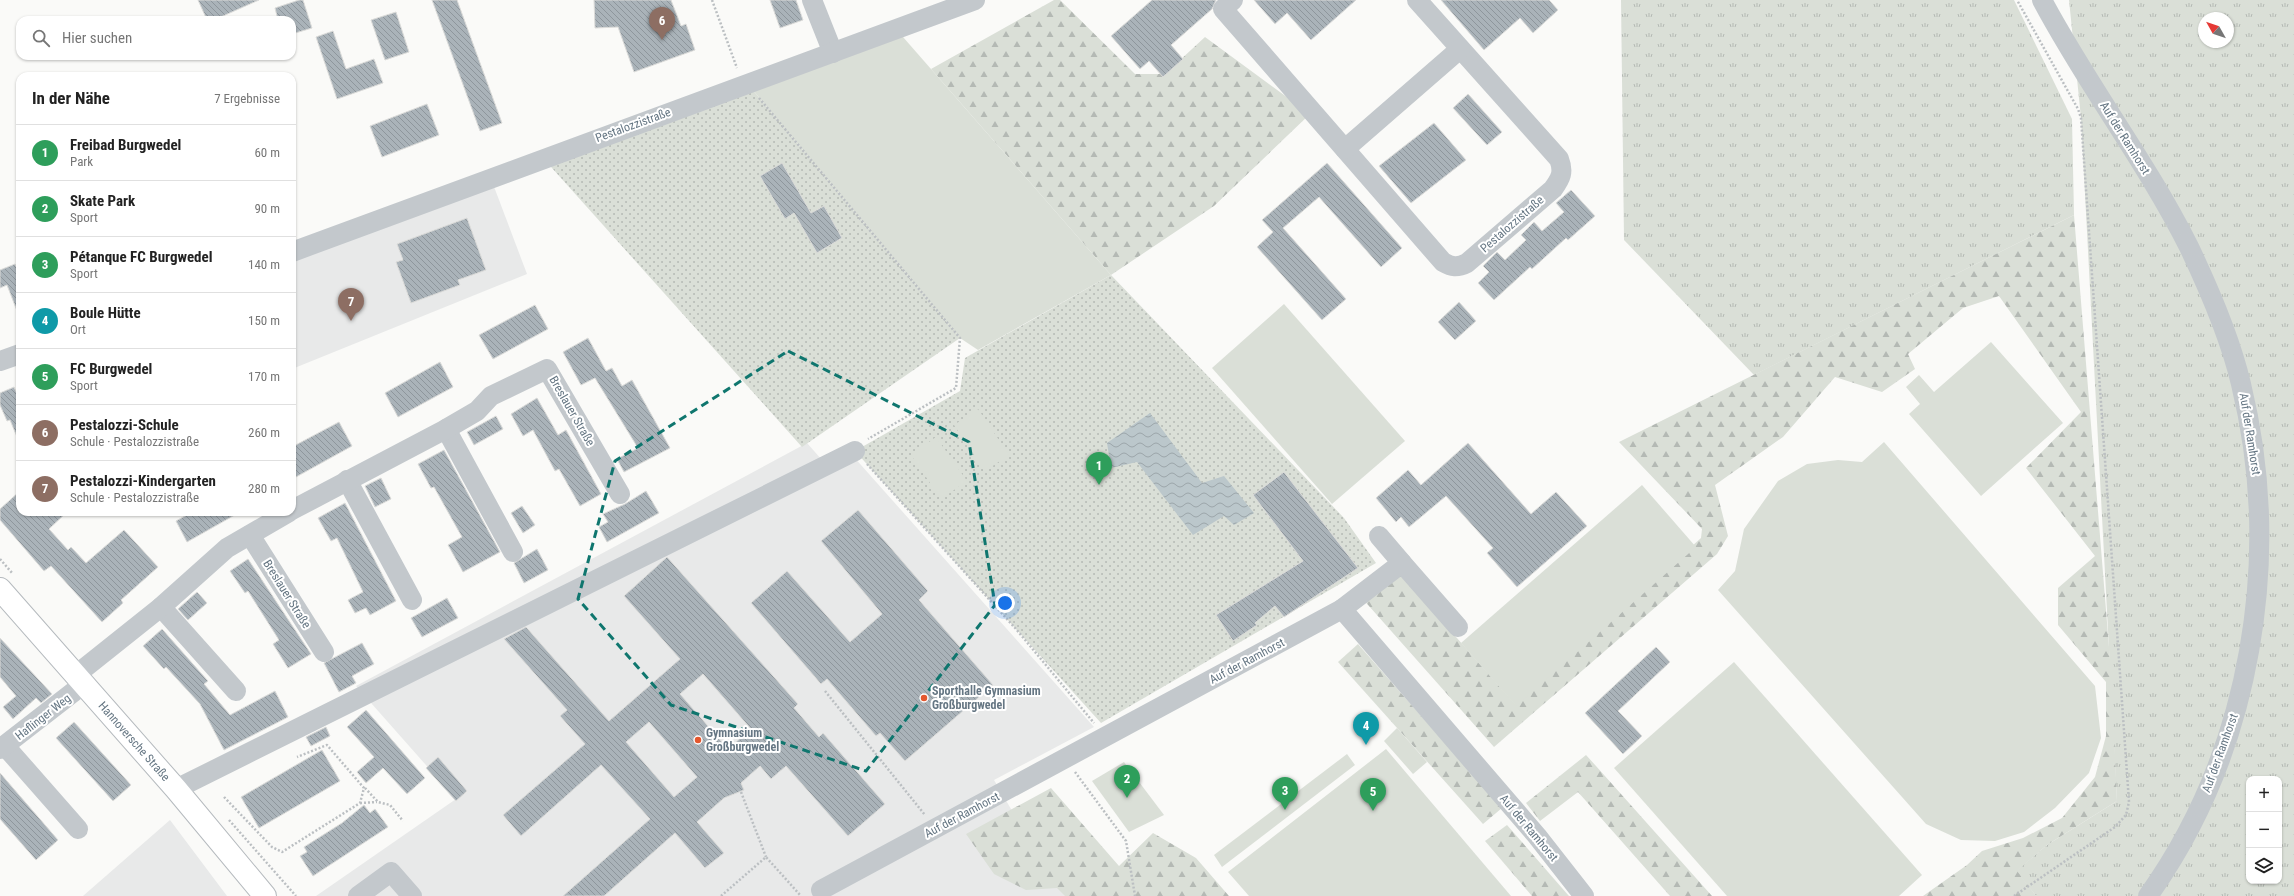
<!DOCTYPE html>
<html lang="de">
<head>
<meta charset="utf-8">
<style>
	body { margin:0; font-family:"Roboto Condensed",sans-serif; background:#f6f6f6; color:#222 }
	.controls { position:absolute; right:12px; bottom:12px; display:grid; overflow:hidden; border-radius:8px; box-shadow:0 1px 3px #0004 }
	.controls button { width:36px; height:36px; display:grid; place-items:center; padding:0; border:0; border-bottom:1px solid #e0e0e0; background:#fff; color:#222; font:20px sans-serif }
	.compass { position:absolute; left:2198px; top:12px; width:36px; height:36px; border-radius:50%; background:#fff; box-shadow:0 1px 3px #0004; rotate:310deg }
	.you { position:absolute; left:1005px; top:603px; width:14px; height:14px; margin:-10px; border:3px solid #fff; border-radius:50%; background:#1a73e8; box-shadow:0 0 0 6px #1a73e833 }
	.badge { display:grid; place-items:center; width:26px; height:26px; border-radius:50%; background:#0b8043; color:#fff; font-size:13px; font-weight:700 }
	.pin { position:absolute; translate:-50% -33px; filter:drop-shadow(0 1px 2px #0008) }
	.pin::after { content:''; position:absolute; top:21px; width:14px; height:12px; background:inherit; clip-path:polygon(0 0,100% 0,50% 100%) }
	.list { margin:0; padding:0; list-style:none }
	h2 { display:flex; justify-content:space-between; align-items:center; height:52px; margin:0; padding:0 16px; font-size:17px }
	h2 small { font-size:13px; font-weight:400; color:#767676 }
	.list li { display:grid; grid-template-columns:26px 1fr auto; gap:12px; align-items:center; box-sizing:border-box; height:56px; padding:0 16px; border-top:1px solid #e0e0e0 }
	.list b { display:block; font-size:15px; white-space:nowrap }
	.list p { margin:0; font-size:13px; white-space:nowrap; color:#767676 }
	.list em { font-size:13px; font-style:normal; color:#767676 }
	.icon { flex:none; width:22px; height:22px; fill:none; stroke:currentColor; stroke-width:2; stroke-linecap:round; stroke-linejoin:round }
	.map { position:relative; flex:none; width:2294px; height:896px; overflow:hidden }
	.search { position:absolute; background:#fff; box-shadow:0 1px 3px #0004; left:16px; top:16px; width:280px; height:44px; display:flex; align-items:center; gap:10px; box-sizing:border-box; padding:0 14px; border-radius:12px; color:#767676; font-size:15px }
	.panel { position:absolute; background:#fff; box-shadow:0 1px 3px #0004; left:16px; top:72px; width:280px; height:444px; border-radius:12px }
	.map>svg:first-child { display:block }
	.built { fill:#e8e9e9 }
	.grass { fill:url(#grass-tufts); fill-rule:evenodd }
	.forest { fill:url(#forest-firs) }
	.park { fill:url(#park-dots) }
	.pitch { fill:#dadfd7 }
	.water { fill:url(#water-waves) }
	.building { fill:url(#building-back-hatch); stroke:#dcdcda; fill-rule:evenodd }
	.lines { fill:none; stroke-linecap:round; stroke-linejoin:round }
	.major-casing { stroke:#b5babe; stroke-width:24 }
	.path { stroke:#bbbfc2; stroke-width:2.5; stroke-dasharray:2 2; stroke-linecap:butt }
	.minor { stroke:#c3c8cc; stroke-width:20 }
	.major { stroke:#fff; stroke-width:22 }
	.marked { fill:none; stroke:#0f766e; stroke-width:3; stroke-dasharray:8 5; stroke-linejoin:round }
	.poi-dot { fill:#e4572e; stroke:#fff; stroke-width:1.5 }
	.labels { text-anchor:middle; stroke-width:4; stroke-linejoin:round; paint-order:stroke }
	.street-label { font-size:12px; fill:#657683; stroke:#fff }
	.poi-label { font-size:12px; font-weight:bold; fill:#657683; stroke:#fff; text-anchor:start }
</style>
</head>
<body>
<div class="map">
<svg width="2294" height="896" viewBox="0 0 2294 896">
	<defs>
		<pattern id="grass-tufts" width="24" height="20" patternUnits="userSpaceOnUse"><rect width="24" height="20" fill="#dadfd7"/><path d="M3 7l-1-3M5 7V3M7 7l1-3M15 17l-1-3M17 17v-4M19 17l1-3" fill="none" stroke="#b4b9b4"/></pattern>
		<pattern id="forest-firs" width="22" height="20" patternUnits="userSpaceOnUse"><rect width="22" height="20" fill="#dadfd7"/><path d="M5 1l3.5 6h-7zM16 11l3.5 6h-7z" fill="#b4b9b4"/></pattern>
		<pattern id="park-dots" width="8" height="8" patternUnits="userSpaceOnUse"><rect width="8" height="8" fill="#dadfd7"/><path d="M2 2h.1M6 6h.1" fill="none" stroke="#b4b9b4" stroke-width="1.8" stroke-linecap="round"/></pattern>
		<pattern id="water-waves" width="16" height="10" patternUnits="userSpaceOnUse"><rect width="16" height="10" fill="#bbc7cb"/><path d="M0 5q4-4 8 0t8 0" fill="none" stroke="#9ca6aa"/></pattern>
		<pattern id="building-back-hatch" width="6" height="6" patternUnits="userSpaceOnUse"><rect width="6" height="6" fill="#aab3b9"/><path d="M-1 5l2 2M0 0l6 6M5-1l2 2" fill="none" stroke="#8e969c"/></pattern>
	</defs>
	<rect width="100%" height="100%" fill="#fafaf8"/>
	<!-- built -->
	<g class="built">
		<path d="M493 184 527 274 292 369V262Z"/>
		<path d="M807 443 822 460 845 447 1094 727 994 780 1011 809 1089 896H316L456 799 356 686Z"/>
		<path d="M170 820 227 896H83Z"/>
	</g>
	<!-- grass -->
	<g class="grass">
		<path d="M1621 0H2014L2072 119 2074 215 1754 375 1624 240Z"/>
		<path d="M2069 0H2294V896H2036L2016 871 2047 845 2117 801 2081 118ZM2204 18H2228V42H2204ZM2249 779H2279V881H2249Z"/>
	</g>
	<!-- forest -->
	<g class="forest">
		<path d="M1054 0H1060L1135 74H1165L1205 37 1310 114 1214 206 1111 275 931 69Z"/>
		<path d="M2074 215 2112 684 2117 801 2047 845 2017 871 2036 896H1923L1967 865 1982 851 2023 838 2062 818 2095 777 2106 736V682L2058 625V588L2095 556 2026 468 2081 412 1999 296 1963 308 1908 354 1915 369 1882 392 1835 377 1783 437 1715 485 1728 536 1717 554 1494 747 1361 597 1398 571 1515 704 1701 538 1702 529 1619 442Z"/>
		<path d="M1358 644 1502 808 1483 824 1338 662Z"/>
		<path d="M1586 755 1596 766 1712 896H1670L1578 792 1540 821 1526 803Z"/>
		<path d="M1051 788 1119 866 1153 833 1196 858 1229 896H1065L1057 888 1026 890 994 874 966 834Z"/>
		<path d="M1507 825 1569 896H1532L1485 841Z"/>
	</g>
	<!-- park -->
	<g class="park">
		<path d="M747 83 960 338 802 447 543 158Z"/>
		<path d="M1111 275 1344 518 1376 563 1101 723 855 451 960 391 965 358Z"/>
	</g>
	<!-- pitch -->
	<g class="pitch">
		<path d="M896 29 1111 275 978 350 960 338 747 83Z"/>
		<path d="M1284 304 1405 441 1332 504 1212 368Z"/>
		<path d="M1991 342 2063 423 1981 496 1909 414 1920 404 1906 387 1919 375 1934 392Z"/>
		<path d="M978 409 1009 455 985 471 954 425Z"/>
		<path d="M936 437 967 481 941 499 911 455Z"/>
		<path d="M1884 442 2095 686 2101 738 2089 773 2055 808 2024 832 1995 841 1961 840 1926 824 1718 590 1735 571 1744 529 1778 481 1807 464 1838 460 1862 462Z"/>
		<path d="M1642 485 1696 547 1516 706 1461 643Z"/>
		<path d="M1734 662 1922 875 1899 896H1727L1614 768Z"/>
		<path d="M1397 728 1427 762 1413 774 1384 741Z"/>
		<path d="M1386 749 1511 896H1249L1228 872Z"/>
		<path d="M1347 754 1355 765 1222 867 1214 855Z"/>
		<path d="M1124 762 1164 815 1129 832 1092 781Z"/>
	</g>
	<!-- water -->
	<path class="water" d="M1150 413 1202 483 1224 476 1254 513 1234 525 1224 516 1193 535 1137 462 1111 468 1107 443Z"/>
	<!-- building -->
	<g class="building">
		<path d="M198 0H259L214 20H207Z"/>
		<path d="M299 0H303L312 28 292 34V20H278L275 8Z"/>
		<path d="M432 0H457L502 123 480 131Z"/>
		<path d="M594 0H671L681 26 686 24 695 50 634 72 618 27 595 28Z"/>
		<path d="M770 0H796L803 20 780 28Z"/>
		<path d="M1152 0H1216L1212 9 1171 45 1183 59 1163 77 1149 61 1140 69 1111 36Z"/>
		<path d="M1254 0H1356L1311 40 1287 13 1275 24Z"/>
		<path d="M1441 0H1549L1558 10 1533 33 1520 18 1484 50Z"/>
		<path d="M396 12 409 52 385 60 371 20Z"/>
		<path d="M333 31 346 69 374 59 383 83 337 99 316 37Z"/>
		<path d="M1468 94 1502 132 1487 145 1453 108Z"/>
		<path d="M427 104 439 135 382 157 370 126Z"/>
		<path d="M1434 123 1466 160 1411 203 1379 166Z"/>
		<path d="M782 163 811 213 824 206 842 238 817 253 794 213 785 219 760 176Z"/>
		<path d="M1327 163 1402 248 1381 267 1319 197 1283 228 1346 299 1322 320 1257 247 1273 232 1262 220Z"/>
		<path d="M1571 190 1595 216 1568 240 1566 238 1532 269 1530 267 1494 300 1478 283 1489 272 1483 266 1497 252 1505 260 1526 240 1521 235 1534 222 1542 231 1564 212 1556 203Z"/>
		<path d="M467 218 486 270 458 280 460 285 411 303 396 262 403 260 397 244Z"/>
		<path d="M15 264 20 276 19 316 7 285 0 288V270Z"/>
		<path d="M1459 302 1476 321 1455 340 1438 322Z"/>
		<path d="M535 305 548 329 493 359 479 335Z"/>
		<path d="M588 338 606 371 612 368 622 386 632 380 670 448 624 472 617 459 638 448 595 378 581 385 563 352Z"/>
		<path d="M440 362 453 387 398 417 385 393Z"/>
		<path d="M14 387 20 401V444L10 420 7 421 0 405V393Z"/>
		<path d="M537 398 558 435 566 430 601 494 580 506 559 469 555 471 533 430 523 436 511 414Z"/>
		<path d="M496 416 503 429 474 445 467 432Z"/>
		<path d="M339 422 352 446 296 477 292 469V447Z"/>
		<path d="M1468 443 1531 514 1556 492 1587 526 1517 587 1487 553 1493 548 1446 496 1409 527 1401 517 1396 522 1376 498 1408 470 1421 485Z"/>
		<path d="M444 450 500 552 463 572 448 545 462 537 434 487 431 488 418 464Z"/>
		<path d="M1284 472 1358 568 1284 617 1275 606 1255 623 1257 625 1233 641 1216 615 1303 561 1253 495Z"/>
		<path d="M381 478 391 499 375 507 365 486Z"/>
		<path d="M20 491V512H67L49 529 68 550 71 547 86 563 124 530 158 567 121 600 123 603 102 622 51 566 44 571 0 520V509Z"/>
		<path d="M646 491 659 513 607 542 599 527 608 522 603 514 625 504Z"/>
		<path d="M345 503 396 601 370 615 366 608 355 613 348 600 363 592 337 538 331 541 318 518Z"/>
		<path d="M522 506 535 525 523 533 511 513Z"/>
		<path d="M858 510 928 591 919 600 993 685 905 761 880 733 876 736 827 679 821 684 751 603 787 571 850 642 882 614 821 541Z"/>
		<path d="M192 512H240L187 542 176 521Z"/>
		<path d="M537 549 548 570 524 583 514 563Z"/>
		<path d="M667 557 798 704 794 708 819 737 823 733 885 804 848 836 786 766 771 779 760 766 741 783 744 790 724 798 697 822 724 853 705 868 675 833 604 896H563L650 819 601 765 521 836 503 815 585 744 560 716 567 710 504 639 526 627 609 721 680 659 624 596ZM703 674 751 729 728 749 680 694ZM649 722 697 777 674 797 626 742Z"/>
		<path d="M248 559 311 654 288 668 273 644 279 640 248 591 245 593 230 571Z"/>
		<path d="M197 592 207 603 188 620 178 609Z"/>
		<path d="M447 598 458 618 422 637 411 618Z"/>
		<path d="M162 629 208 681 204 684 230 715 275 691 288 717 224 750 200 704 166 667 164 669 143 646Z"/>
		<path d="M0 638 52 694 41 703 36 698 13 719 3 707 16 696 0 677Z"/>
		<path d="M362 643 374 664 352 676 356 683 339 692 324 663Z"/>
		<path d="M1656 647 1670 662 1618 711 1642 736 1623 754 1585 713Z"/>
		<path d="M366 710 425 778 407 794 383 768 366 783 357 772 374 757 347 727Z"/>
		<path d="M74 722 131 785 113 801 56 738Z"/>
		<path d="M326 727 330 736 311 746 306 737Z"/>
		<path d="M322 750 340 781 259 828 241 797Z"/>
		<path d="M438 757 467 791 456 801 426 768Z"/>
		<path d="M0 773 58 840 36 860 0 819Z"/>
		<path d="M364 805 370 813 375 809 388 827 313 876 300 856 307 852 304 847 342 823Z"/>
	</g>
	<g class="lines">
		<defs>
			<g id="major">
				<path id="s1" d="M0 589 176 789 265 896"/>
			</g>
		</defs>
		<!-- major casing -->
		<use href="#major" class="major-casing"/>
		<!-- path -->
		<g class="path">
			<path d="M712 0 737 68"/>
			<path d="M759 98 960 338 956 388 868 439"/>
			<path d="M867 464 1016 629 1094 723"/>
			<path d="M0 559 13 574"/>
			<path d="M825 691 925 815"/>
			<path d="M1075 772 1126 841 1135 896"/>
			<path d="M365 788 378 802 390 805 403 821"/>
			<path d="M741 792 766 857"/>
			<path d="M224 797 272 847 282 852 360 803 364 788 327 745 297 757"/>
			<path d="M360 803 377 802"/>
			<path d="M229 820 296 896"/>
			<path d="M721 896 766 857 801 896"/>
			<path d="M2014 896 2115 827 2126 815 2129 802 2081 118 2078 109 2017 0"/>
		</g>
		<!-- minor -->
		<g class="minor">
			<path d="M812 0 833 53"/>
			<path d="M1233 0 1223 9 1443 262C1452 267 1457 268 1467 263L1553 189C1561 178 1564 172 1559 159L1417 0"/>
			<path d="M2042 0C2087 85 2146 161 2189 247 2210 291 2230 337 2241 384 2283 557 2252 750 2148 896"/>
			<path d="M1345 149 1460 49"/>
			<path d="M292 252 975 0"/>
			<path d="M0 361 20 354"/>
			<path d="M446 429 513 552"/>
			<path d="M347 480 412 600"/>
			<path d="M292 510 446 429 477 411 491 396 547 369 620 494"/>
			<path d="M250 535 324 652"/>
			<path d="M1379 536 1402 563"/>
			<path d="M161 607 236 691"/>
			<path d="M1342 609 1402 563 1458 627"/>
			<path d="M77 674 161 607 227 548 289 512"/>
			<path d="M5 746 78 829"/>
			<path d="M0 749 85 683"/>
			<path d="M176 789 855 451"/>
			<path d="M821 890 1342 609 1537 836 1584 896"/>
			<path d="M358 896 391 872 412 896"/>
		</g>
		<!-- major -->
		<use href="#major" class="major"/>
	</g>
	<!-- marked area -->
	<path class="marked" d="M788 351 969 442 995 605 866 771 671 705 578 599 615 461Z"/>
	<!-- markers -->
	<g class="poi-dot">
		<circle cx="924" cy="698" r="4"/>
		<circle cx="698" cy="740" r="4"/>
	</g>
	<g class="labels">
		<!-- street labels -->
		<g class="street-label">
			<text transform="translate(633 125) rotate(-20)" y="4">Pestalozzistraße</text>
			<text transform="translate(2125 138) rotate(58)" y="4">Auf der Ramhorst</text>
			<text transform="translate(1512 224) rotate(-41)" y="4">Pestalozzistraße</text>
			<text transform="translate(572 411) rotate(60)" y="4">Breslauer Straße</text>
			<text transform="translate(2250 434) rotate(81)" y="4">Auf der Ramhorst</text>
			<text transform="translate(287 594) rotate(58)" y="4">Breslauer Straße</text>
			<text transform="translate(1247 661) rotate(-28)" y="4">Auf der Ramhorst</text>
			<text transform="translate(43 717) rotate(-38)" y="4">Haflinger Weg</text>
			<text dy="4" stroke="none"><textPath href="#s1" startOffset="203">Hannoversche Straße</textPath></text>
			<text transform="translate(2220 753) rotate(-70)" y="4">Auf der Ramhorst</text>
			<text transform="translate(962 815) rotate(-28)" y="4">Auf der Ramhorst</text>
			<text transform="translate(1529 828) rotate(50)" y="4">Auf der Ramhorst</text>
		</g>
		<!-- poi labels -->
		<g class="poi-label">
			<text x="932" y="695">Sporthalle Gymnasium<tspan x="932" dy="14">Großburgwedel</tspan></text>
			<text x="706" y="737">Gymnasium<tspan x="706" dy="14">Großburgwedel</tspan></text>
		</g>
	</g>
</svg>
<div class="controls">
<button>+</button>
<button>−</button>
<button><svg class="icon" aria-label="layers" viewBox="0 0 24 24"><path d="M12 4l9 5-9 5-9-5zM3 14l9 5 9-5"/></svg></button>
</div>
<svg class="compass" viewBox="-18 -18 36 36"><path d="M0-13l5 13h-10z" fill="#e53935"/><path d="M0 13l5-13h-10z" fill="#767676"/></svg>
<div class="you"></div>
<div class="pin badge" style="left:1099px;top:485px;background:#2e9e5b">1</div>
<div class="pin badge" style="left:1127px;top:798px;background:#2e9e5b">2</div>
<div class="pin badge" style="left:1285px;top:810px;background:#2e9e5b">3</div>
<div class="pin badge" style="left:1366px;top:745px;background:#0f9aa8">4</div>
<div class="pin badge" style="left:1373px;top:811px;background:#2e9e5b">5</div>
<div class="pin badge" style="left:662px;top:40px;background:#8d6e63">6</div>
<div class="pin badge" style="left:351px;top:321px;background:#8d6e63">7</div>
<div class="search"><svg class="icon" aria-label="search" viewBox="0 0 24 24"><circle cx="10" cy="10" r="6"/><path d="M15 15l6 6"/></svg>Hier suchen</div>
<section class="panel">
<h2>In der Nähe<small>7 Ergebnisse</small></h2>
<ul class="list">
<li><span class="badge" style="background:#2e9e5b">1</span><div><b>Freibad Burgwedel</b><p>Park</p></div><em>60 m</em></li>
<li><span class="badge" style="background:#2e9e5b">2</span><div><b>Skate Park</b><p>Sport</p></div><em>90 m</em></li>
<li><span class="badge" style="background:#2e9e5b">3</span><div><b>Pétanque FC Burgwedel</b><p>Sport</p></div><em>140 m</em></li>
<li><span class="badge" style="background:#0f9aa8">4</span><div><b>Boule Hütte</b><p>Ort</p></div><em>150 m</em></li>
<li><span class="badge" style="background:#2e9e5b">5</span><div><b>FC Burgwedel</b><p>Sport</p></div><em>170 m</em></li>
<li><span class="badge" style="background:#8d6e63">6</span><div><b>Pestalozzi-Schule</b><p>Schule · Pestalozzistraße</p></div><em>260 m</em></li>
<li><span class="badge" style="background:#8d6e63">7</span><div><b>Pestalozzi-Kindergarten</b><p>Schule · Pestalozzistraße</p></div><em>280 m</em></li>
</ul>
</section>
</div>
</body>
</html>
